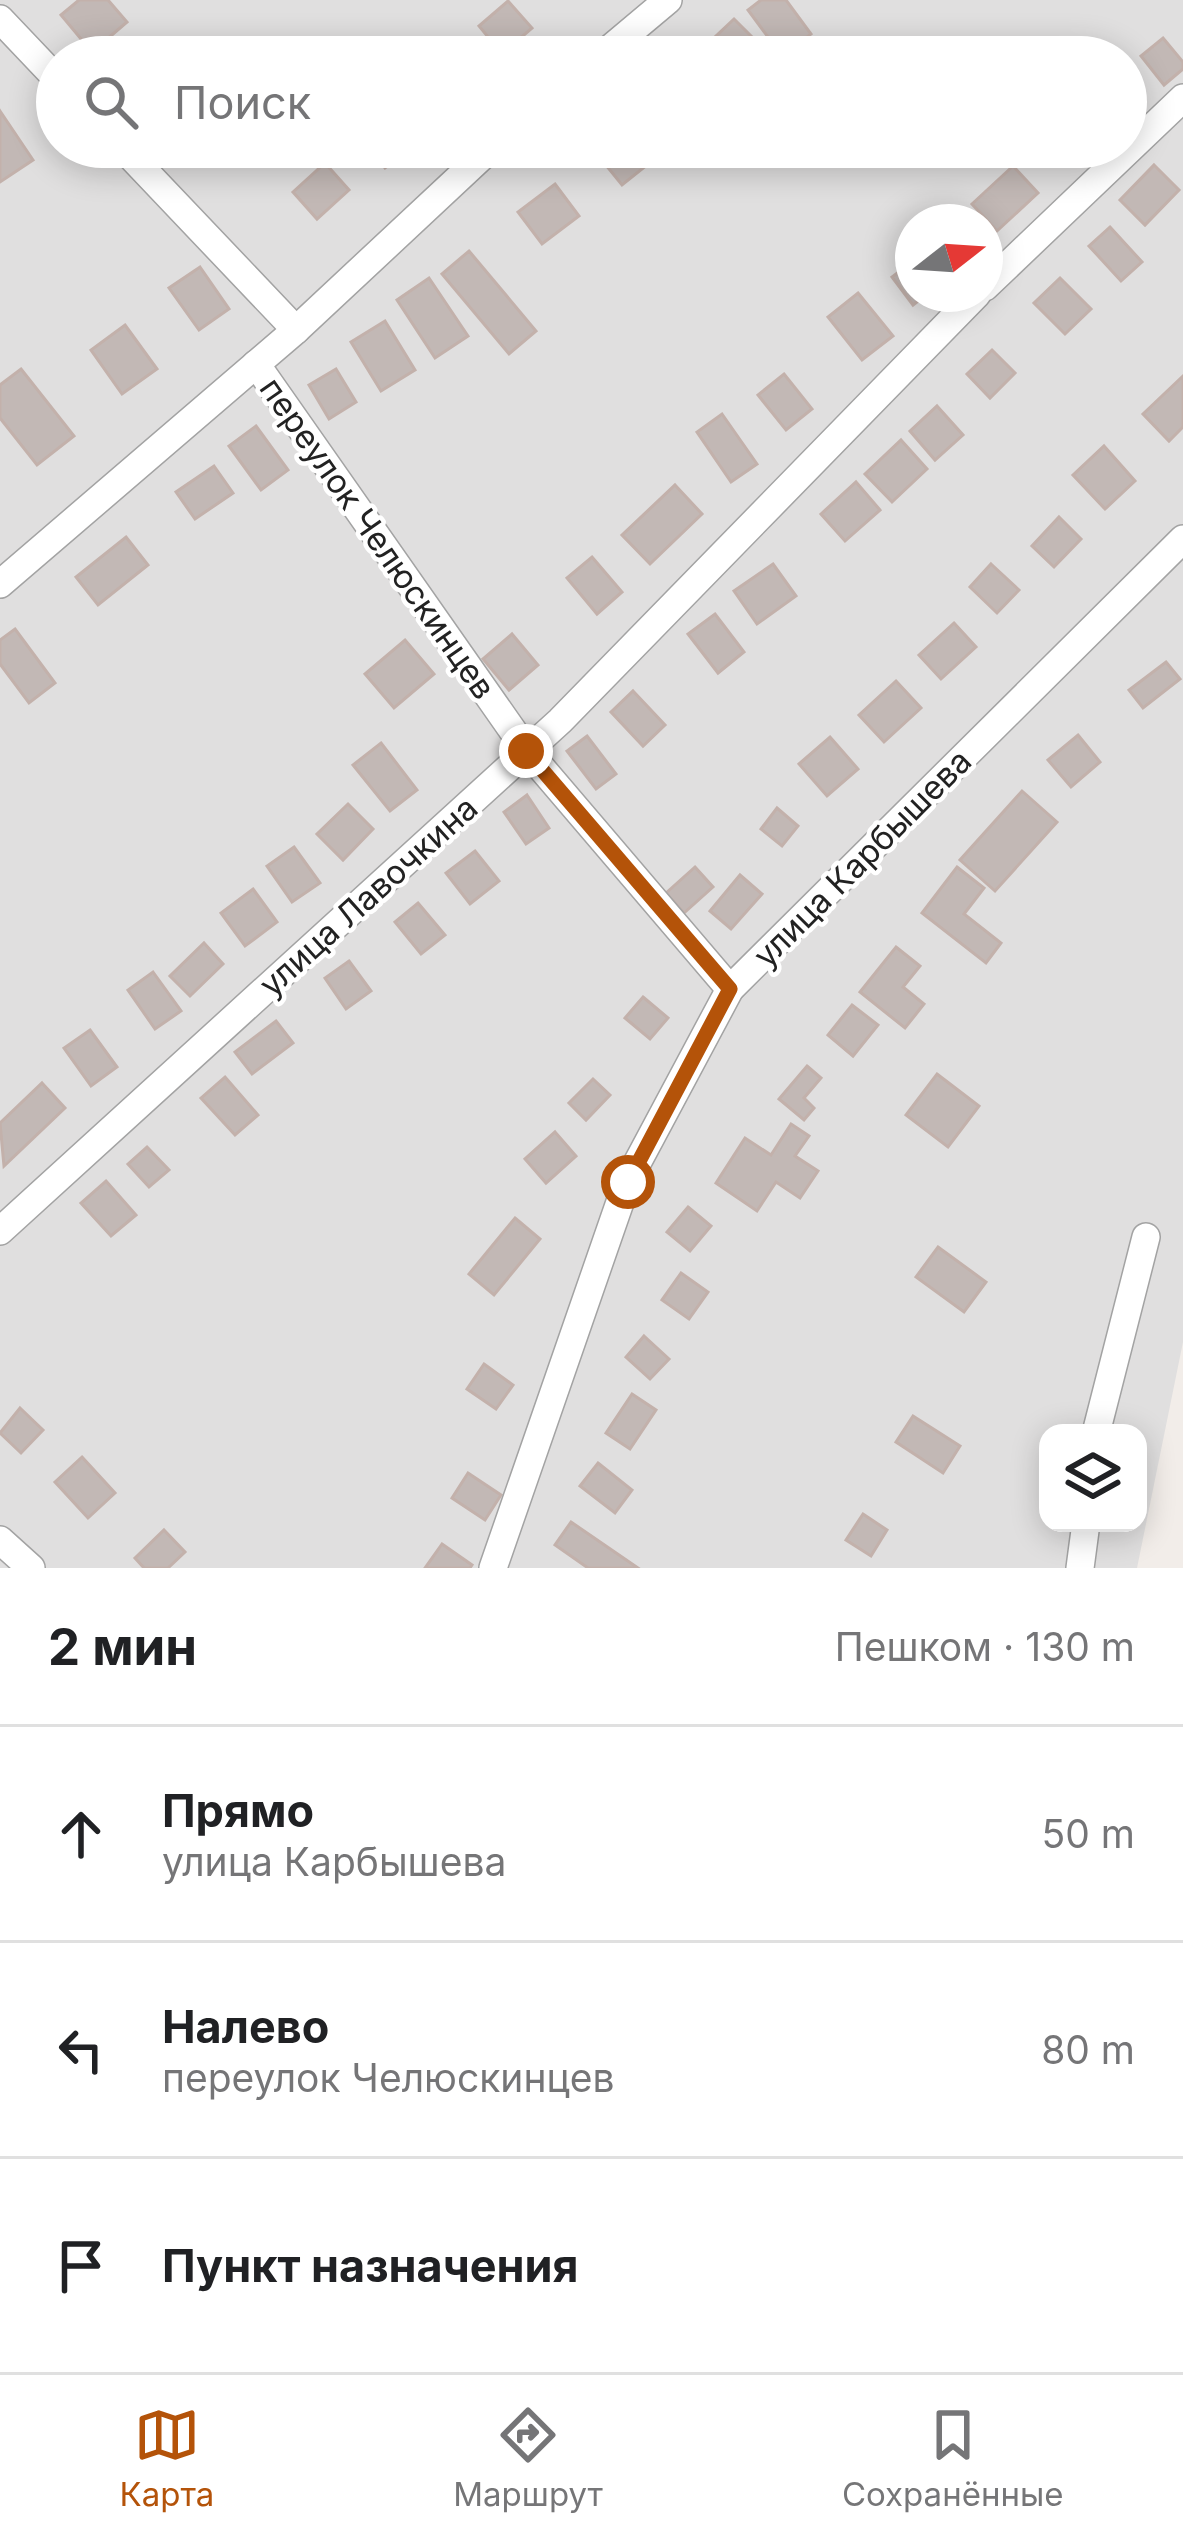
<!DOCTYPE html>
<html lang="ru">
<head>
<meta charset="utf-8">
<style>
	body { margin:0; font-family:Inter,sans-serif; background:#f2f2f2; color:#202124 }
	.controls { position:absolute; right:36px; bottom:36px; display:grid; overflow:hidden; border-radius:24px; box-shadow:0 6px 30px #0003 }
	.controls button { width:108px; height:108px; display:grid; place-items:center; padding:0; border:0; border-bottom:3px solid #e0e0e0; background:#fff; color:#202124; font:60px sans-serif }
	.compass { position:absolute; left:895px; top:204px; width:108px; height:108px; border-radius:50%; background:#fff; box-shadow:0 6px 30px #0003; rotate:73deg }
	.stop { position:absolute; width:36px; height:36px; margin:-27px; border:9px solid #b45309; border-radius:50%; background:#fff }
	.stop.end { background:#b45309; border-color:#fff; box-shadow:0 3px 12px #0008 }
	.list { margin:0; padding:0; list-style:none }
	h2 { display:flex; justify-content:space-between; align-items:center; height:156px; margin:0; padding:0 48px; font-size:51px }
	h2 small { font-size:39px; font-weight:400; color:#757577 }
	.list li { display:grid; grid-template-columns:78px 1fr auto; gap:36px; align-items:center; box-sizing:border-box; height:216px; padding:0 48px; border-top:3px solid #e0e0e0 }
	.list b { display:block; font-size:45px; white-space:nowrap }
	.list p { margin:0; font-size:39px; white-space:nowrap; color:#757577 }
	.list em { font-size:39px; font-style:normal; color:#757577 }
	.icon { flex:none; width:66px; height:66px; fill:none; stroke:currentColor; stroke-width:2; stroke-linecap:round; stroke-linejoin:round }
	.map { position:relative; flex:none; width:1183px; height:1568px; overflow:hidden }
	.search { position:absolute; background:#fff; box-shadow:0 6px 30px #0003; left:36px; right:36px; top:36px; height:132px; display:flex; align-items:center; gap:30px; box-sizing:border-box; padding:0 42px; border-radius:66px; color:#757577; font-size:45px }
	.sheet { height:804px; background:#fff }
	nav { display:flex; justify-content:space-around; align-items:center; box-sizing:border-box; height:168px; border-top:3px solid #e0e0e0; background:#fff; font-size:33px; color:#757577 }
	nav a { display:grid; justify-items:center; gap:6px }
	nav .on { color:#b45309 }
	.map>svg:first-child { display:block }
	.residential { fill:#e0dfdf; fill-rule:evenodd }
	.building { fill:#c2b8b5; stroke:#c3b1ab; stroke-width:3 }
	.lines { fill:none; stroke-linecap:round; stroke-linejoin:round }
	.minor-casing { stroke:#a3a3a3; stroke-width:30 }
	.minor { stroke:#fff; stroke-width:27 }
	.route { stroke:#b45309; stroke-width:15 }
	.labels { text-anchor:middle; stroke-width:9; stroke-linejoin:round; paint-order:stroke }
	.street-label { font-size:33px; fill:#222; stroke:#fff }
</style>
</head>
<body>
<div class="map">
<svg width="1183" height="1568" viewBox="0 0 1183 1568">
	<rect width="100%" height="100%" fill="#f2ede9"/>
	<!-- residential -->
	<path class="residential" d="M0 0H1183V1342L1137 1568H0ZM57 57H1126V147H57ZM913 222H985V294H913ZM1048 1433H1138V1523H1048Z"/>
	<!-- building -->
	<g class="building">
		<path d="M79 0H108L127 22 92 52 61 15Z"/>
		<path d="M761 0H786L811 34 782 56 748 10Z"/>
		<path d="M508 1 532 28 502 54 479 26Z"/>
		<path d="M734 19 761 46 749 57H710L724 44 716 36Z"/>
		<path d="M1163 38 1183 62V69L1164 85 1141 56Z"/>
		<path d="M0 111 33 160 0 182Z"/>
		<path d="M368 147H411L385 168Z"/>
		<path d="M641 147 652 161 622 185 593 149Z"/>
		<path d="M325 163 349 190 317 219 293 192Z"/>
		<path d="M1154 165 1179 190 1145 225 1120 200Z"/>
		<path d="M1013 166 1038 193 997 231 972 204Z"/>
		<path d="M555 184 579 216 542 244 518 212Z"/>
		<path d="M1110 227 1142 262 1121 281 1089 246Z"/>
		<path d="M469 251 536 331 509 354 442 274Z"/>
		<path d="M913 261V294H927L913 305 892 277Z"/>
		<path d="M200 267 229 309 199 330 169 288Z"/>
		<path d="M429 278 468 336 435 358 397 300Z"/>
		<path d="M1060 278 1091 309 1065 334 1034 303Z"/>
		<path d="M858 293 893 336 862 360 828 317Z"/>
		<path d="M385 321 415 370 381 391 351 342Z"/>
		<path d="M125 325 157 369 122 394 91 350Z"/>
		<path d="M992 350 1015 373 990 398 967 374Z"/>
		<path d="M21 369 74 436 37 465 0 418V385Z"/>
		<path d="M336 369 356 402 329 419 309 385Z"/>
		<path d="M784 374 812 409 786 430 758 395Z"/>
		<path d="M1183 376V427L1169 441 1143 414Z"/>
		<path d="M937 406 963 435 935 460 910 431Z"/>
		<path d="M722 414 757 464 731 482 697 432Z"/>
		<path d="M256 426 288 470 261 490 229 446Z"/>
		<path d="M901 440 927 469 892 502 865 474Z"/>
		<path d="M1104 446 1135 481 1105 509 1073 475Z"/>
		<path d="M214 466 233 493 195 519 176 492Z"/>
		<path d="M856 482 880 510 845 541 821 514Z"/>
		<path d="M675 485 702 514 650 564 622 535Z"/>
		<path d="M1059 517 1081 539 1054 567 1032 546Z"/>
		<path d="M126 537 148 565 98 605 76 577Z"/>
		<path d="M592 557 622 592 597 614 567 578Z"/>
		<path d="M773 564 796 596 757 624 734 591Z"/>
		<path d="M991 564 1019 590 997 613 970 587Z"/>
		<path d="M715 614 744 652 718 673 688 634Z"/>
		<path d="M954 623 976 647 941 679 919 655Z"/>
		<path d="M15 629 55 683 29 703 0 664V640Z"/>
		<path d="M512 634 538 665 509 690 483 659Z"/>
		<path d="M405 640 434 674 394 708 365 674Z"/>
		<path d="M1166 662 1180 679 1143 708 1129 690Z"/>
		<path d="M896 681 921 708 884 742 859 715Z"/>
		<path d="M633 691 665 725 643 746 611 712Z"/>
		<path d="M1078 735 1100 762 1071 787 1048 760Z"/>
		<path d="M587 736 616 774 596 789 567 751Z"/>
		<path d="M830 737 858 769 827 796 799 764Z"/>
		<path d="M381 743 417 790 390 811 353 765Z"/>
		<path d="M1022 791 1057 822 995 891 960 860Z"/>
		<path d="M527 795 549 828 526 844 504 812Z"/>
		<path d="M348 804 373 829 343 860 317 834Z"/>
		<path d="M777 808 798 826 782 846 761 829Z"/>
		<path d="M294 847 320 883 292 902 267 866Z"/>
		<path d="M475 851 499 881 470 904 446 873Z"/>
		<path d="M695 867 713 887 684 913 666 893Z"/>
		<path d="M957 867 984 888 964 914 1001 943 986 963 922 913Z"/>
		<path d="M740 875 762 894 731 929 710 911Z"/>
		<path d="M253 889 277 922 245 946 221 913Z"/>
		<path d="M418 903 445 935 421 954 395 922Z"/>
		<path d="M204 943 223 964 190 996 170 976Z"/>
		<path d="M896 947 920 966 903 987 924 1004 905 1028 860 992Z"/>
		<path d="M349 961 371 991 346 1009 325 978Z"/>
		<path d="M153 972 181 1011 155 1029 128 990Z"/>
		<path d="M643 997 668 1018 650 1039 625 1018Z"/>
		<path d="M852 1005 878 1025 853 1056 828 1035Z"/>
		<path d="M276 1021 293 1043 252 1074 235 1052Z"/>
		<path d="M90 1030 117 1067 91 1086 64 1048Z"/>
		<path d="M807 1066 821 1078 804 1098 814 1108 804 1120 779 1099Z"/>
		<path d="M937 1074 979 1106 948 1147 906 1115Z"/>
		<path d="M225 1077 258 1115 235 1135 201 1098Z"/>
		<path d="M593 1079 610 1095 586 1120 569 1103Z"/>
		<path d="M42 1083 65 1108 4 1166 0 1123Z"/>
		<path d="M791 1124 809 1136 795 1156 818 1171 800 1198 776 1182 757 1211 716 1183 745 1138 771 1155Z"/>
		<path d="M555 1132 576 1156 546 1183 525 1159Z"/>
		<path d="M147 1147 169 1170 149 1187 128 1164Z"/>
		<path d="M106 1181 136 1215 111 1236 81 1203Z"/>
		<path d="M688 1207 711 1226 690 1251 667 1232Z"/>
		<path d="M515 1218 540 1239 494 1295 469 1274Z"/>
		<path d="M938 1247 986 1282 964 1312 916 1277Z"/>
		<path d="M681 1273 708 1292 689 1319 662 1300Z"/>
		<path d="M644 1336 669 1359 650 1379 626 1357Z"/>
		<path d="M484 1364 513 1385 496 1409 467 1389Z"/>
		<path d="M632 1394 656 1410 630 1449 606 1433Z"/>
		<path d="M20 1408 43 1430 21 1453 0 1433Z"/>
		<path d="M913 1416 960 1446 943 1473 896 1442Z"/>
		<path d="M82 1457 115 1493 88 1518 55 1482Z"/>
		<path d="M598 1463 632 1490 615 1513 580 1486Z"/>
		<path d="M468 1473 501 1495 485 1520 452 1498Z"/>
		<path d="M863 1514 887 1530 871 1556 846 1540Z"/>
		<path d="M571 1522 638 1568H588L555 1545Z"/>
		<path d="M164 1530 185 1552 168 1568H144L135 1558Z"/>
		<path d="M442 1544 472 1565 470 1568H425Z"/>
	</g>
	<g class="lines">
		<defs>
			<g id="minor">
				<path d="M0 19 57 79"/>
				<path d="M600 57 668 0"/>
				<path d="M122 147 296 330"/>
				<path d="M985 287 1183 98"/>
				<path d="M256 364 527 751 730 989"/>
				<path d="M0 584 296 330 492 147"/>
				<path d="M0 1231 560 721 977 294"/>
				<path d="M1096 1433 1146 1237"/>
				<path d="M0 1540 31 1568"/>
				<path d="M493 1568 627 1182 730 989 1183 539"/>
				<path d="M1080 1568 1086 1523"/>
			</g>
		</defs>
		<!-- minor casing -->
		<use href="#minor" class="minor-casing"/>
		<!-- minor -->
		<use href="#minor" class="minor"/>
	</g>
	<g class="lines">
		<!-- route -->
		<path class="route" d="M526 751 730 989 628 1182"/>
	</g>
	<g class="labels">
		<!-- street labels -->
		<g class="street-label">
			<text transform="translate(378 538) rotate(55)" y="12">переулок Челюскинцев</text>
			<text transform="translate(862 858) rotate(-45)" y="12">улица Карбышева</text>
			<text transform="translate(368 896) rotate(-42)" y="12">улица Лавочкина</text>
		</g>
	</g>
</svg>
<div class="controls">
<button><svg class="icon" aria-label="layers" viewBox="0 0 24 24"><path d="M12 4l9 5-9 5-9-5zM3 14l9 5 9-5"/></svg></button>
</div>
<svg class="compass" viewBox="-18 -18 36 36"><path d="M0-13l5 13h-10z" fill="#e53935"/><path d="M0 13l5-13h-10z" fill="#757577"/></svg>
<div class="stop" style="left:628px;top:1182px"></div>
<div class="stop end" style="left:526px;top:751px"></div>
<div class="search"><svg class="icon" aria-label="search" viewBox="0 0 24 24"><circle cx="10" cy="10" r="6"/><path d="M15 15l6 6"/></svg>Поиск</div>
</div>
<section class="sheet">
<h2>2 мин<small>Пешком · 130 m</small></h2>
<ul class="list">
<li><svg class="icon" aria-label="ahead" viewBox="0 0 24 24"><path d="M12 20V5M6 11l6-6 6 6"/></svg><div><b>Прямо</b><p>улица Карбышева</p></div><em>50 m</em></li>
<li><svg class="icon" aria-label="left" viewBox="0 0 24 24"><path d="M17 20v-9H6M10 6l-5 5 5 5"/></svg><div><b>Налево</b><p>переулок Челюскинцев</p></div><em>80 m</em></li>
<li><svg class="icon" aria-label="arrive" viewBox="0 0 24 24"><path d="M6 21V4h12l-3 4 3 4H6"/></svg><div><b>Пункт назначения</b></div></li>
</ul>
</section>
<nav>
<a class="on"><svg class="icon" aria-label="map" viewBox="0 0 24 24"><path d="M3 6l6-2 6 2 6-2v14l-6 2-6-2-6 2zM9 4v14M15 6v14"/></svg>Карта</a>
<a><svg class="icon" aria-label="directions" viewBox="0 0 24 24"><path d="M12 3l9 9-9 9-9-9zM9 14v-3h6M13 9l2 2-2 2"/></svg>Маршрут</a>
<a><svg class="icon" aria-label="saved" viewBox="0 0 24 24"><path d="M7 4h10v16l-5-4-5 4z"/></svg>Сохранённые</a>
</nav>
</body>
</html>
